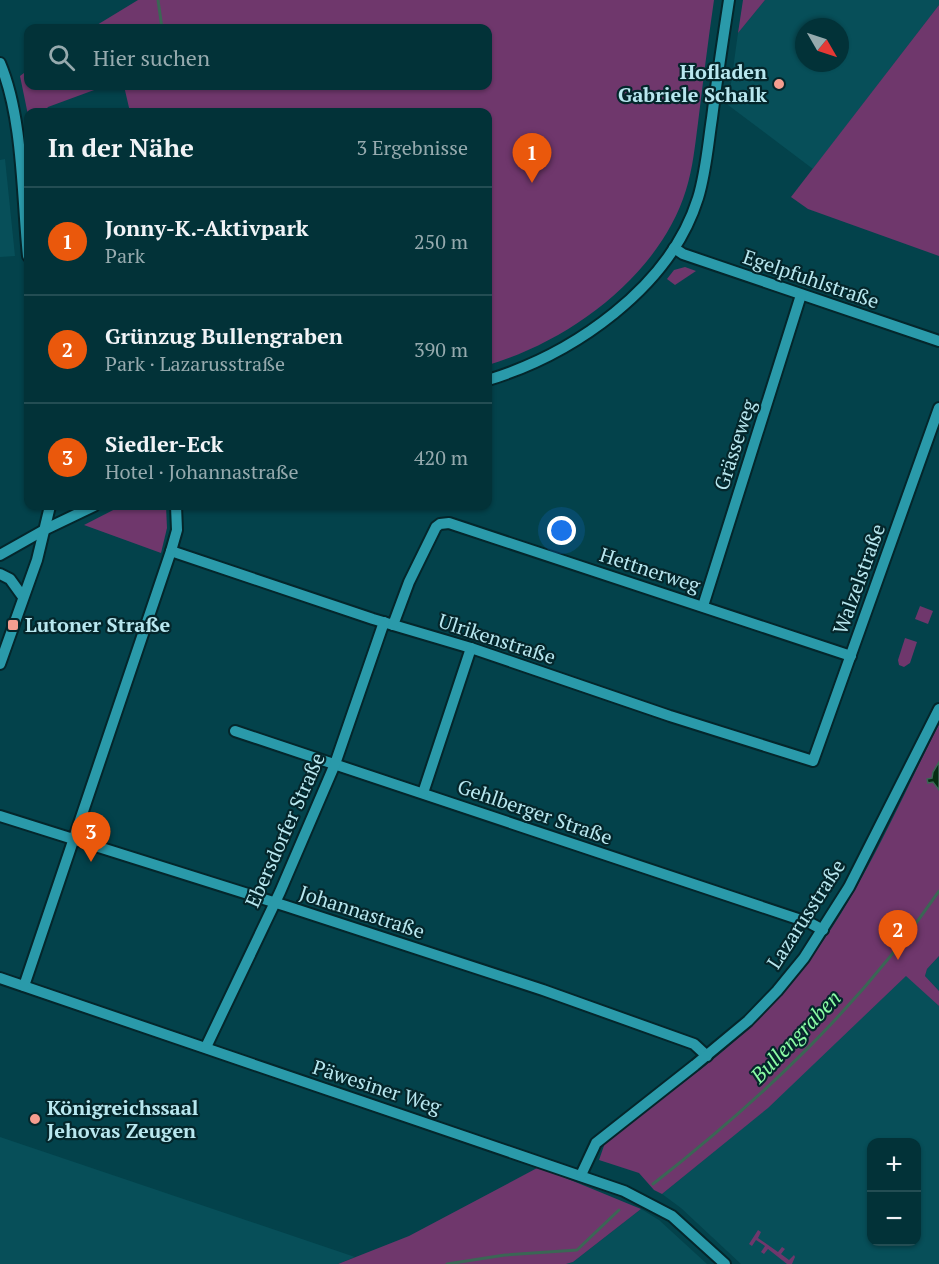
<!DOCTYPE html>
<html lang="de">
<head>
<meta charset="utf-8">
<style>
	body { margin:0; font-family:"PT Serif",serif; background:#103e43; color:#f1f3f6 }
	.controls { position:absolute; right:18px; bottom:18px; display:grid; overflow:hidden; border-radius:12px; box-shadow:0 2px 4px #0004 }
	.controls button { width:54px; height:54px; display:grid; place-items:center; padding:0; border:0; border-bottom:2px solid #234d53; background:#023238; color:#f1f3f6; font:30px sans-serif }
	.compass { position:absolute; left:795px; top:18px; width:54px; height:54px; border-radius:50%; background:#023238; box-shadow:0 2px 4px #0004; rotate:129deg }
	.you { position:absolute; left:562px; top:531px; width:21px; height:21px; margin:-15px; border:4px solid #fff; border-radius:50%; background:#1a73e8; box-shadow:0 0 0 9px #1a73e833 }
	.badge { display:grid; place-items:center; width:39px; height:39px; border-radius:50%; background:#ea580c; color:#fff; font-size:20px; font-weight:700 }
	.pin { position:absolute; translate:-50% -50px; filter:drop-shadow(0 2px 3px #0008) }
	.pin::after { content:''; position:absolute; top:32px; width:21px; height:18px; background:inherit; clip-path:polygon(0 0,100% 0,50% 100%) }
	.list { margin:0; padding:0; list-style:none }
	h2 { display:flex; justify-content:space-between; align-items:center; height:78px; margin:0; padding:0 24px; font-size:26px }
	h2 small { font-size:20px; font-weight:400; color:#96aaae }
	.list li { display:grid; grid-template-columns:39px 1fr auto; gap:18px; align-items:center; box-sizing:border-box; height:108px; padding:0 24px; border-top:2px solid #234d53 }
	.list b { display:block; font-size:22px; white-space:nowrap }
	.list p { margin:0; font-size:20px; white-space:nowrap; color:#96aaae }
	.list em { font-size:20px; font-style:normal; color:#96aaae }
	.icon { flex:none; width:33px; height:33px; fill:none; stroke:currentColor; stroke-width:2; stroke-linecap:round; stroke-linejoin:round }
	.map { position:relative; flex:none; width:939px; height:1264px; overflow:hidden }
	.search { position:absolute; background:#023238; box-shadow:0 2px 4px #0004; left:24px; top:24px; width:468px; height:66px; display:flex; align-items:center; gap:15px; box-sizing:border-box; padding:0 21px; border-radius:12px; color:#96aaae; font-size:22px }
	.panel { position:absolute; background:#023238; box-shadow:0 2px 4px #0004; left:24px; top:108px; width:468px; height:402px; border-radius:12px }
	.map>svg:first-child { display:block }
	.built { fill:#074f59; fill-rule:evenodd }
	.green { fill:#6f376c }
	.water { fill:#062f13; stroke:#3b6655; stroke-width:1.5 }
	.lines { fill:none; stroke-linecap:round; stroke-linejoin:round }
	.stream { stroke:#3b6655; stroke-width:3 }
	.minor-casing { stroke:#04262b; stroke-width:14 }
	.minor { stroke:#2a9aaa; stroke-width:10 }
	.poi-dot { fill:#f59d8f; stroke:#04262b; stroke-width:2 }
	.labels { text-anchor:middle; stroke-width:4.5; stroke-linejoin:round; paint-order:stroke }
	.poi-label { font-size:20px; font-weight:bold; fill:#b8e7ef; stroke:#04262b; text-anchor:start }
	.street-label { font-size:20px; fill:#b8e7ef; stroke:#04262b }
	.water-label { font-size:21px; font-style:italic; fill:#8afba4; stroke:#04262b }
</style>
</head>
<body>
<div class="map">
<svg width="939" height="1264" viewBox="0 0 939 1264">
	<rect width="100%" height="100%" fill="#03424b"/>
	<!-- built -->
	<g class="built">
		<path d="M765 0H939V5L813 169 728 105 738 33ZM804 27H840V63H804Z"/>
		<path d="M5 159 15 256 0 257V160Z"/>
		<path d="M939 956V991L925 976 927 969Z"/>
		<path d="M906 975 939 1006V1264H741L681 1208 662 1194 768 1107ZM872 1142H916V1242H872Z"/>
		<path d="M0 1137 355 1257 338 1264H0Z"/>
		<path d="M641 1209 659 1220 707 1264H566L573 1262Z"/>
	</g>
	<!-- green -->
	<g class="green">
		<path d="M138 0H714C708 41 703 82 698 123 695 145 693 168 686 190 660 275 570 341 488 365V112H130L124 86H488V28H92Z"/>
		<path d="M743 0H765L738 33Z"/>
		<path d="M939 5V256L808 209 791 197Z"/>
		<path d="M28 70V86H105L48 107 44 112H28V115L20 76Z"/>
		<path d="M685 267 696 271 675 285 667 279 674 270Z"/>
		<path d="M121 506H166L167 528 161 553 84 525Z"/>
		<path d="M920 606 933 611 928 624 915 619Z"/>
		<path d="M905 638 917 642 910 663 904 667 899 665 898 660Z"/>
		<path d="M939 724V956L927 969 925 976 939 991V1006L906 976 768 1108 662 1194 654 1190 639 1173 599 1160 606 1140C667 1095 730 1052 781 995 851 917 892 817 939 724Z"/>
		<path d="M539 1167 641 1209 573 1262 566 1264H338L409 1236Z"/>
		<path d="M758 1230 761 1232 758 1238 778 1252 782 1247 785 1249 781 1254 789 1260 794 1255 795 1257 792 1264H787L768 1249 764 1254 761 1252 765 1246 756 1240 752 1246 749 1244Z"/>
	</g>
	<!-- water -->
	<path class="water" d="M939 762V790L933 782 928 783 927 779 932 778 933 772Z"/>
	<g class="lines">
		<!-- stream -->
		<g class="stream">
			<path d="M158 0 162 28"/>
			<path d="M653 1184C763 1098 860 1006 939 891"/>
			<path d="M447 1264 505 1255 577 1250 619 1210"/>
		</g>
		<defs>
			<g id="minor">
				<path d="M0 63C23 117 22 196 28 256"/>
				<path d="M674 248 683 254 939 341"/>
				<path d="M488 380C573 354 670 288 698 198 706 172 708 144 712 118 717 78 723 39 729 0"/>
				<path d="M171 551 373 619 471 648 670 716 813 761 939 408"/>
				<path d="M0 555 46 529 94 506"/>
				<path d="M0 574 10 579 23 597"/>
				<path d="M703 606 801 295"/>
				<path d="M393 625 409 582 436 527 440 524 449 523 851 656"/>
				<path d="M0 664 37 560 50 506"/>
				<path d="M235 731 810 923 823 930"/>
				<path d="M423 793 471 648"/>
				<path d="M0 816 286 906 543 990 694 1044 707 1056"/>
				<path d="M0 978 624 1191 672 1216 725 1264"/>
				<path d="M24 986 171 551 177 530 176 506"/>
				<path d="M206 1047 280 892 335 764 384 622"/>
				<path d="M581 1175 596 1143 695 1065 748 1021 777 991 804 958 849 887 939 709"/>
			</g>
		</defs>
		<!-- minor casing -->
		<use href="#minor" class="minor-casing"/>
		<!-- minor -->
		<use href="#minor" class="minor"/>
	</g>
	<!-- markers -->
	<g class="poi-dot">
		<circle cx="779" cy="84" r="6"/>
		<rect x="7" y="619" width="12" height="12" rx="3"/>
		<circle cx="35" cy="1119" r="6"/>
	</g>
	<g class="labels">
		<!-- poi labels -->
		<g class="poi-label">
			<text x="767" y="79" text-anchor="end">Hofladen<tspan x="767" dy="23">Gabriele Schalk</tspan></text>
			<text x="25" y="632">Lutoner Straße</text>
			<text x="47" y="1115">Königreichssaal<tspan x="47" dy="23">Jehovas Zeugen</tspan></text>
		</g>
		<!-- street labels -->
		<g class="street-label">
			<text transform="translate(811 279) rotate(19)" y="7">Egelpfuhlstraße</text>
			<text transform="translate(735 445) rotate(-72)" y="7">Grässeweg</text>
			<text transform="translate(650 570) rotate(18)" y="7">Hettnerweg</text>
			<text transform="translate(859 579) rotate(-70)" y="7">Walzelstraße</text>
			<text transform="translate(497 639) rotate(18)" y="7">Ulrikenstraße</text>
			<text transform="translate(535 812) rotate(19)" y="7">Gehlberger Straße</text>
			<text transform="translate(285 830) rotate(-66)" y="7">Ebersdorfer Straße</text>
			<text transform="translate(362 912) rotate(18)" y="7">Johannastraße</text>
			<text transform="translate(806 914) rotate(-57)" y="7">Lazarusstraße</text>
			<text transform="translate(377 1087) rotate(18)" y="7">Päwesiner Weg</text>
		</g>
		<!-- water labels -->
		<g class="water-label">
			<text transform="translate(796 1037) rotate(-46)" y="7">Bullengraben</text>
		</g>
	</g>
</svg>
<div class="controls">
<button>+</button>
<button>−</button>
</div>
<svg class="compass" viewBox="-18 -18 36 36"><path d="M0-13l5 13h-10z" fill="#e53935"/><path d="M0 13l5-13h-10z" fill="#96aaae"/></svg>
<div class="you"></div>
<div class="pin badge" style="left:532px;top:183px">1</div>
<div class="pin badge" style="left:898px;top:960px">2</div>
<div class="pin badge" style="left:91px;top:862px">3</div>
<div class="search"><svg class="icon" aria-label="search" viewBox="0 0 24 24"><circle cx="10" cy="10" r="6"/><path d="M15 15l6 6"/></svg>Hier suchen</div>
<section class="panel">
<h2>In der Nähe<small>3 Ergebnisse</small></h2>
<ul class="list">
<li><span class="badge">1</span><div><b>Jonny-K.-Aktivpark</b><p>Park</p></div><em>250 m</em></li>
<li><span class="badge">2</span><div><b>Grünzug Bullengraben</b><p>Park · Lazarusstraße</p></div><em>390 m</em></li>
<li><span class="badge">3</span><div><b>Siedler-Eck</b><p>Hotel · Johannastraße</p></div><em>420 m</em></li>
</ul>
</section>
</div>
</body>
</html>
